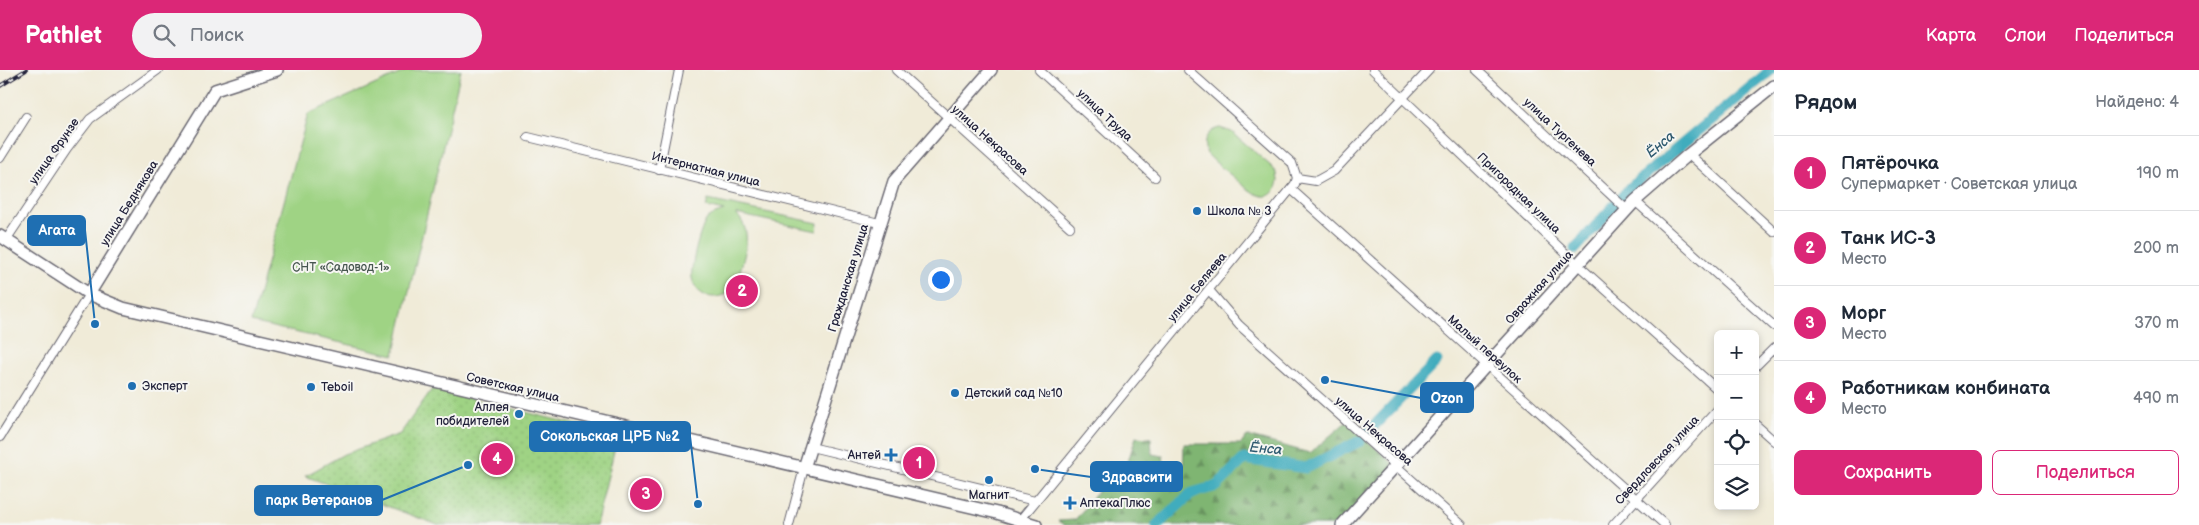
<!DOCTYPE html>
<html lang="ru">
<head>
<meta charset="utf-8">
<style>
	body { margin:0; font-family:"Balsamiq Sans",sans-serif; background:#f2f2f3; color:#1f2937 }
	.controls { position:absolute; right:15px; bottom:15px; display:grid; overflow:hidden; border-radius:8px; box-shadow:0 2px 8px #0003 }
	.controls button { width:45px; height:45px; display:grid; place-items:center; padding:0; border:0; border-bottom:1px solid #e0e1e3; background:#fff; color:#1f2937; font:25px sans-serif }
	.you { position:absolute; left:940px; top:209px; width:18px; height:18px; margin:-12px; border:4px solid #fff; border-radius:50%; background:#1a73e8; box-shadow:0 0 0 8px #1a73e833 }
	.badge { display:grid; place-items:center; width:32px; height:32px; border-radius:50%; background:#db2777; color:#fff; font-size:16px; font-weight:700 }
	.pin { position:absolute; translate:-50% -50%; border:2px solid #fff; box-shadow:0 1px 5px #0006 }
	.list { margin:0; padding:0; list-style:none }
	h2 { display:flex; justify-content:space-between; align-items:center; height:65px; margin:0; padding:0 20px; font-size:21px }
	h2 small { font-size:16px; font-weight:400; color:#747a83 }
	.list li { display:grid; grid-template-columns:32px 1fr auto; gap:15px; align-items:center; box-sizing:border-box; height:75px; padding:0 20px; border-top:1px solid #e0e1e3 }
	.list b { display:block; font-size:19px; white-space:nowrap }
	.list p { margin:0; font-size:16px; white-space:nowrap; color:#747a83 }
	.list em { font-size:16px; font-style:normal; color:#747a83 }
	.actions { display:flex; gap:10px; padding:15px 20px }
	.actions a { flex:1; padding:11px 0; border:1px solid #db2777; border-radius:8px; text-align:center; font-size:18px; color:#db2777 }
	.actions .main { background:#db2777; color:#fff }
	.icon { flex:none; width:28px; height:28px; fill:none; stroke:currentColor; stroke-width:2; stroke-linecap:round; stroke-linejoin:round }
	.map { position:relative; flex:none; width:1774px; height:455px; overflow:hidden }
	header { display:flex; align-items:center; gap:30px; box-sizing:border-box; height:70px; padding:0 25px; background:#db2777; color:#fff }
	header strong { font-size:24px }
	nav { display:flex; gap:28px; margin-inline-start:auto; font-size:18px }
	.search { width:350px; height:45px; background:#f2f2f3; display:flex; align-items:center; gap:12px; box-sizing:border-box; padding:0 18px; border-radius:28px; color:#747a83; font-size:19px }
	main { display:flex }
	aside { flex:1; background:#fff }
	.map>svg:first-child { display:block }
	.green { fill:#9fd384; stroke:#607a60 }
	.forest { fill:url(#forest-firs); stroke:#506c56 }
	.park { fill:url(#park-dots); stroke:#607a60 }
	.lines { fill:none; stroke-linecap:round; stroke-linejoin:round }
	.river { stroke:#3facbd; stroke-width:11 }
	.street-casing { stroke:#6a6872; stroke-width:10 }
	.secondary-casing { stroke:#6a6872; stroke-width:14 }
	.street { stroke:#fff; stroke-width:8 }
	.secondary { stroke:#fff; stroke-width:11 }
	.rail-casing { stroke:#22223b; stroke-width:4 }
	.rail { stroke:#f6f6f2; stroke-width:2; stroke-dasharray:5.5; stroke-linecap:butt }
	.poi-dot { fill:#1f6fb2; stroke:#f6f6f2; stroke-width:2 }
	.labels { text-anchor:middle; stroke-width:4; stroke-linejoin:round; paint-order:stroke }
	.street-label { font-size:12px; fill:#22223b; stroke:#f6f6f2 }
	.poi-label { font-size:12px; fill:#22223b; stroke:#f6f6f2; text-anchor:start }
	.park-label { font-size:12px; fill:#485751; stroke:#f6f6f2 }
	.water-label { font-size:14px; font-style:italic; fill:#2e596f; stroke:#f6f6f2 }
	.leader { fill:none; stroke:#1f6fb2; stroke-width:2 }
	.callout-dot { fill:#1f6fb2; stroke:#f6f6f2; stroke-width:2 }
	.callout { fill:#1f6fb2; stroke:#1f6fb2; stroke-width:2 }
	.callout-label { font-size:14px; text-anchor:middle; font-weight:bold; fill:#fff }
</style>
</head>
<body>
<header>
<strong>Pathlet</strong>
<div class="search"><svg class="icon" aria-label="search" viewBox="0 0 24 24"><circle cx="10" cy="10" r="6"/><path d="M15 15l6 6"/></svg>Поиск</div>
<nav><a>Карта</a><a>Слои</a><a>Поделиться</a></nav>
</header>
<main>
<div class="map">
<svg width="1774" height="455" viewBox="0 0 1774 455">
	<defs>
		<pattern id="forest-firs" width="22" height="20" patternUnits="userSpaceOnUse" patternTransform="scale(1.25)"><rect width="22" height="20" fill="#7fb572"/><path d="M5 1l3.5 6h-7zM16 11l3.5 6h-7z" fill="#68935f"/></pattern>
		<pattern id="park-dots" width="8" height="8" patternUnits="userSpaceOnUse" patternTransform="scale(1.25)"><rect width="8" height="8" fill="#9fd384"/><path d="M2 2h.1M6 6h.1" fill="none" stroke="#89b573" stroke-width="1.8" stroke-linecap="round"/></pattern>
	</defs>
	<rect width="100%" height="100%" fill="#f6f6f2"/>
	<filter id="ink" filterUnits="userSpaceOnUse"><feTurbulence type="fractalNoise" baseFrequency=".02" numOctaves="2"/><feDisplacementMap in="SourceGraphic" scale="10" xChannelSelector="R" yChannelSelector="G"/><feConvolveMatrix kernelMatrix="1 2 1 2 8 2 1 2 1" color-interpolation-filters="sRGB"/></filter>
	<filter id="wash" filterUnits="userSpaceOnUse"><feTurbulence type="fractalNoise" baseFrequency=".0096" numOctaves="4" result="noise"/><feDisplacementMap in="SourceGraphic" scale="20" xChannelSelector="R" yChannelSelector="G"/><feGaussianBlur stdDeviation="1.12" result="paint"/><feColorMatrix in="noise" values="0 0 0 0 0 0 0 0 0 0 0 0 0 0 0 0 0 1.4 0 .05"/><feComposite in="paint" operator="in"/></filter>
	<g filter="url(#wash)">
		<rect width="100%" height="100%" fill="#f0ebd8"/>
		<!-- green -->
		<g class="green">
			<path d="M408 0H461L394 285 251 252 308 44Z"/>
			<path d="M1220 58 1232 62 1272 97 1277 103 1278 111C1271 143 1244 116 1232 106 1223 99 1215 92 1207 84 1201 72 1207 60 1220 58Z"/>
			<path d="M708 130 818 153 817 161 736 144C756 163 742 191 736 215 724 232 697 232 692 208 690 198 700 158 707 149 711 145 718 143 724 141L706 137Z"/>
		</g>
		<!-- forest -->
		<path class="forest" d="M1346 352 1396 396 1342 455H1064L1058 451 1075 450 1099 420 1128 411V391L1136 367 1151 368 1152 384 1163 386 1167 409 1183 405 1184 374H1241L1247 366 1310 383Z"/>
		<!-- park -->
		<path class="park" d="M432 319 618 365 596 455H438L305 406 344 384 400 364Z"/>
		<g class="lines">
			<!-- river -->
			<g class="river">
				<path d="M1575 179 1630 118 1771 0"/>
				<path d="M1367 363 1437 291"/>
				<path d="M1157 455 1192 423 1217 416 1244 389 1306 398 1360 371"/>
			</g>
		</g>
	</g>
	<g filter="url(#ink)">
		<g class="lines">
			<defs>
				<g id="street">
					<path d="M896 0 1070 157"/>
					<path d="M1039 0 1155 107"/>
					<path d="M1188 0 1292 93 1297 108"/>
					<path d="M1373 0 1578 195 1718 320"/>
					<path d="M1477 0 1627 140"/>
					<path d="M528 67 879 153"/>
					<path d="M1689 84 1774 162"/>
					<path d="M0 88 26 47"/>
					<path d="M659 100 679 0"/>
					<path d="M1291 119 1665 455"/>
					<path d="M1635 131 1774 256"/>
					<path d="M6 170 67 79 90 49 158 0"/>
					<path d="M1209 220 1239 255 1462 455"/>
					<path d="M1755 297 1774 278"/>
					<path d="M1755 354 1774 371"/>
					<path d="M0 367 89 224"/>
					<path d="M811 377 1035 431"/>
					<path d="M1021 449 1295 114 1297 108 1316 111 1334 101 1429 0"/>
					<path d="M789 455 804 398"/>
					<path d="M1613 455 1718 339"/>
				</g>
				<g id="secondary">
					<path d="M0 166 89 224 123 238 997 443 1036 455"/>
					<path d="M89 224 215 20 277 0"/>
					<path d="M804 398 894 111 991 0"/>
					<path d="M1342 455 1635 131 1689 84 1774 16"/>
				</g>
			</defs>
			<!-- street casing -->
			<use href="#street" class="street-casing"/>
			<!-- secondary casing -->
			<use href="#secondary" class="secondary-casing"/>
			<!-- street -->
			<use href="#street" class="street"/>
			<!-- secondary -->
			<use href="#secondary" class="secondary"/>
			<defs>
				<path id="rail" d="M0 16 26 0"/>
			</defs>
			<!-- rail casing -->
			<use href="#rail" class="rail-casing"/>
			<!-- rail -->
			<use href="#rail" class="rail"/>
		</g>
	</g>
	<!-- markers -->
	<g class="poi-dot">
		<circle cx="1197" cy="141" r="5"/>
		<circle cx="132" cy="316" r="5"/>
		<circle cx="311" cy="317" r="5"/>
		<circle cx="955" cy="323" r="5"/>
		<circle cx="519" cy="344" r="5"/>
		<path d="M888.5 377.5h5v5h5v5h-5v5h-5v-5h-5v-5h5z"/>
		<circle cx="989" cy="410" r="5"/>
		<path d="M1067.5 425.5h5v5h5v5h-5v5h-5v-5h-5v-5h5z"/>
	</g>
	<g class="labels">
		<!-- street labels -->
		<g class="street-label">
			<text transform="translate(1105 45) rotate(43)" y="4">улица Труда</text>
			<text transform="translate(1560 62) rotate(43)" y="4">улица Тургенева</text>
			<text transform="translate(990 70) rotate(42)" y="4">улица Некрасова</text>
			<text transform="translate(54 81) rotate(-55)" y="4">улица Фрунзе</text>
			<text transform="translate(706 99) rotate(14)" y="4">Интернатная улица</text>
			<text transform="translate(1519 123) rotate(44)" y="4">Пригородная улица</text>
			<text transform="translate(129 133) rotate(-58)" y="4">улица Беднякова</text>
			<text transform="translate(848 208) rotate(-73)" y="4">Гражданская улица</text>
			<text transform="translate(1197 217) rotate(-51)" y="4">улица Беляева</text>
			<text transform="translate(1539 217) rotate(-48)" y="4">Овражная улица</text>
			<text transform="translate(1485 279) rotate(42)" y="4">Малый переулок</text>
			<text transform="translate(513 317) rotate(13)" y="4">Советская улица</text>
			<text transform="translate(1374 361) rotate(41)" y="4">улица Некрасова</text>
			<text transform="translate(1657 390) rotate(-47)" y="4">Свердловская улица</text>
		</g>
		<!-- poi labels -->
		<g class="poi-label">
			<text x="1207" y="145">Школа № 3</text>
			<text x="142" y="320">Эксперт</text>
			<text x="321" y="321">Teboil</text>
			<text x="965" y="327">Детский сад №10</text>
			<text x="509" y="341" text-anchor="end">Аллея<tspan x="509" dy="14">побидителей</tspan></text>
			<text x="881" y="389" text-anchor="end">Антей</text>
			<text x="989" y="429" text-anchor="middle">Магнит</text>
			<text x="1080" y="437">АптекаПлюс</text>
		</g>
		<!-- park labels -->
		<g class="park-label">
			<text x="341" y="201">СНТ «Садовод-1»</text>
		</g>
		<!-- water labels -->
		<g class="water-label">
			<text transform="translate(1660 74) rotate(-40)" y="5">Ёнса</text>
			<text transform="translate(1266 378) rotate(5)" y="5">Ёнса</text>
		</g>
	</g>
	<!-- callouts -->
	<path class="leader" d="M95 254L85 160M1325 310L1421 328M698 434L690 366M1035 399L1091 407M468 395L382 430"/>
	<g class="callout-dot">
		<circle cx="95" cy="254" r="5"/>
		<circle cx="1325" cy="310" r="5"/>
		<circle cx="698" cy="434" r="5"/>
		<circle cx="1035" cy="399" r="5"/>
		<circle cx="468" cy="395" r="5"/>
	</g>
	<g class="callout">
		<rect x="28" y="146" width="57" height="29" rx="5"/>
		<rect x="1421" y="313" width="52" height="29" rx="5"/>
		<rect x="530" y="352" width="160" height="29" rx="5"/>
		<rect x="1091" y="392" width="91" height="29" rx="5"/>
		<rect x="255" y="416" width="127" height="29" rx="5"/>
	</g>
	<g class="callout-label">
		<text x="57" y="165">Агата</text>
		<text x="1447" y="333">Ozon</text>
		<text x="610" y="371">Сокольская ЦРБ №2</text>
		<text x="1137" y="412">Здравсити</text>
		<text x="319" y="435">парк Ветеранов</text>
	</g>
</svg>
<div class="controls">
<button>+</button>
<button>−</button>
<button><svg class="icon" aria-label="locate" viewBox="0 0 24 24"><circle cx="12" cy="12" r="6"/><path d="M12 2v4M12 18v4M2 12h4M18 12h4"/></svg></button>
<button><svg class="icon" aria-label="layers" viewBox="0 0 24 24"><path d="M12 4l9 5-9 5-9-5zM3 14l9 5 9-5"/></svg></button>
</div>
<div class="you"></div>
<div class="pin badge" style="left:919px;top:393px">1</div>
<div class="pin badge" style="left:742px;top:221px">2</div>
<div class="pin badge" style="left:646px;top:424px">3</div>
<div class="pin badge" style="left:497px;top:389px">4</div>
</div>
<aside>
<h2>Рядом<small>Найдено: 4</small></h2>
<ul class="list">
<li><span class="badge">1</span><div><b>Пятёрочка</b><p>Супермаркет · Советская улица</p></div><em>190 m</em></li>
<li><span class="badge">2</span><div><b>Танк ИС-3</b><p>Место</p></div><em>200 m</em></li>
<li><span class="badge">3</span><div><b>Морг</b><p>Место</p></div><em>370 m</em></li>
<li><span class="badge">4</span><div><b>Работникам конбината</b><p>Место</p></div><em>490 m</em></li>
</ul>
<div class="actions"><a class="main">Сохранить</a><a>Поделиться</a></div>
</aside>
</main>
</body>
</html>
